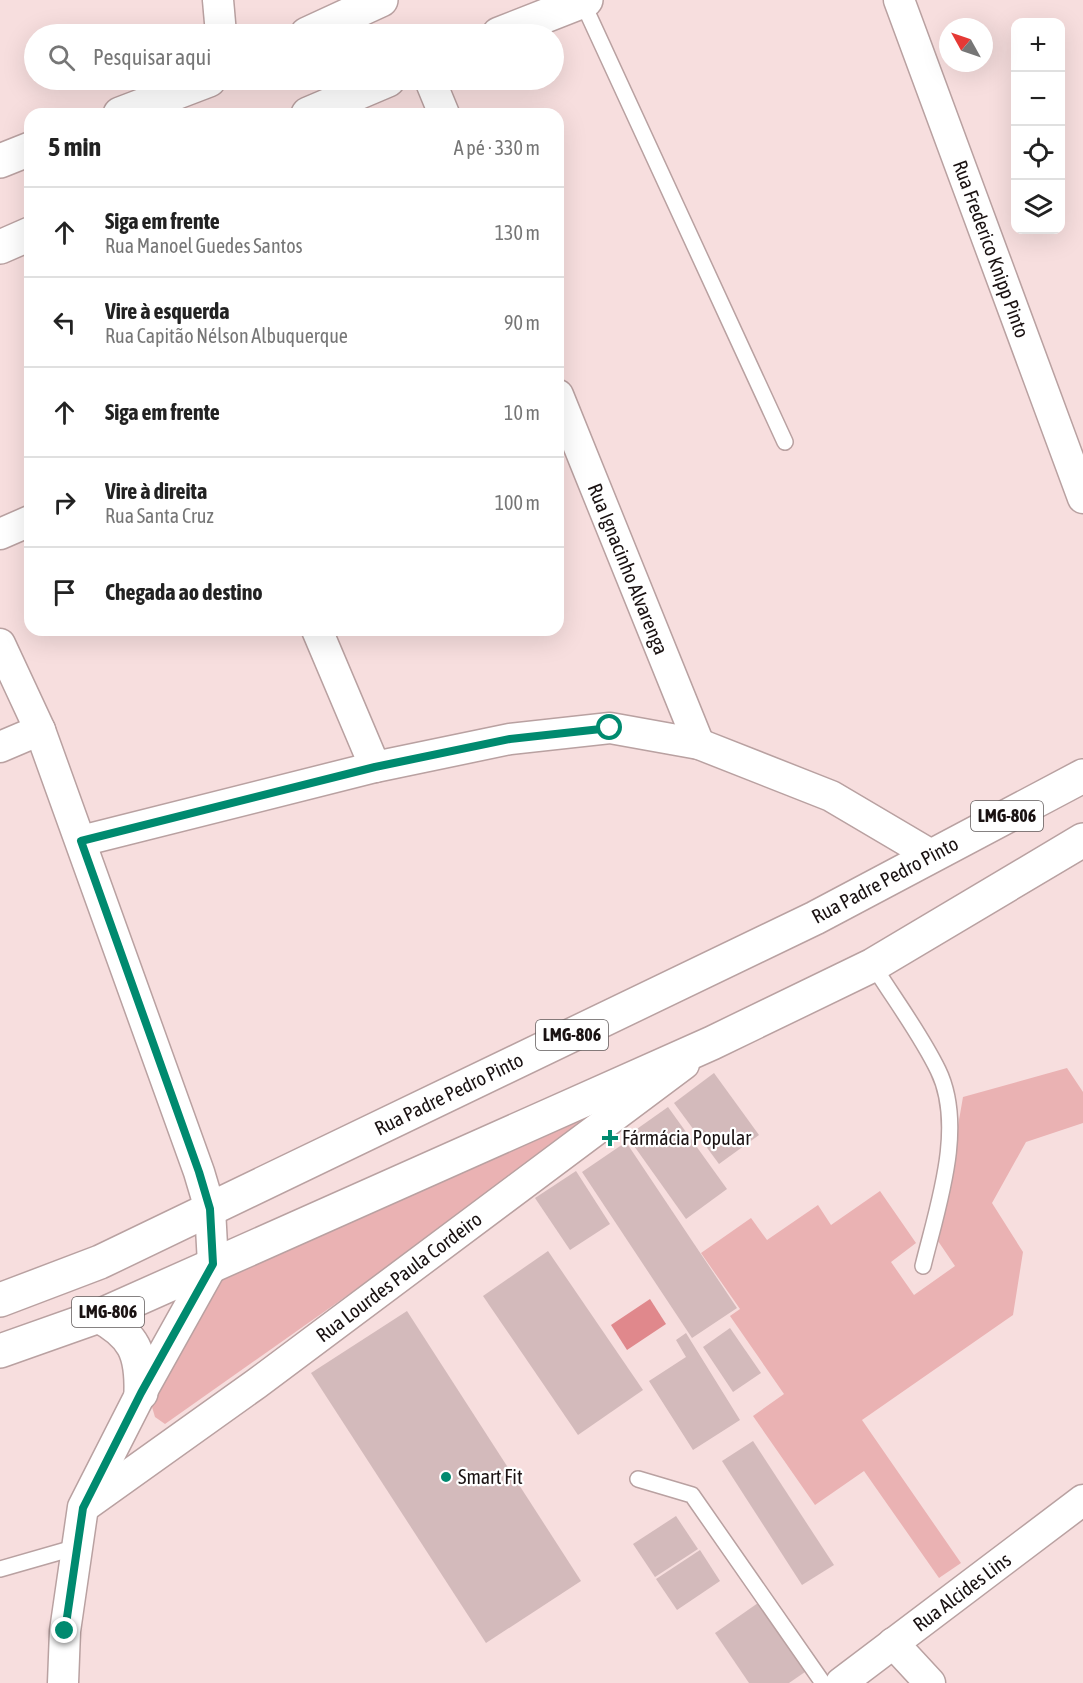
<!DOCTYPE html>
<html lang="pt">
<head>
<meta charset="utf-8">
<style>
	body { margin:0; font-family:"Asap Condensed",sans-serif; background:#f6f6f6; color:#222 }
	.controls { position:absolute; right:18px; top:18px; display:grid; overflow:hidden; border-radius:12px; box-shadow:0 6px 24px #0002 }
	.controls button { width:54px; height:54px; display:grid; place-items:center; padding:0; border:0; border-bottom:2px solid #e0e0e0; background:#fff; color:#222; font:30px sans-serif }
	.compass { position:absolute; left:939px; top:18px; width:54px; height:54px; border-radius:50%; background:#fff; box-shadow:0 6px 24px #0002; rotate:310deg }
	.stop { position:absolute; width:18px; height:18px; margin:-14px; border:4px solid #008a6f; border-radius:50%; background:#fff }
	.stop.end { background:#008a6f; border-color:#fff; box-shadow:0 2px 6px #0008 }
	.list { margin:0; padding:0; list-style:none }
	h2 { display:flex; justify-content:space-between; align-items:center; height:78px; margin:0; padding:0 24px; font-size:26px }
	h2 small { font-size:20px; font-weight:400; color:#767676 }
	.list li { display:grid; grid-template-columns:39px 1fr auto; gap:18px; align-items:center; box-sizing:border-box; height:90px; padding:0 24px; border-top:2px solid #e0e0e0 }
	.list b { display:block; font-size:22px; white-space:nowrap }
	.list p { margin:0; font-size:20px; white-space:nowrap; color:#767676 }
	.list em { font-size:20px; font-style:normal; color:#767676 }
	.icon { flex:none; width:33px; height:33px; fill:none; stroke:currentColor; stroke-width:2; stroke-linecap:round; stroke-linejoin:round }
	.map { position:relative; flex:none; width:1083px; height:1683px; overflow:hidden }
	.search { position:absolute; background:#fff; box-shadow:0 6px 24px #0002; left:24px; top:24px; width:540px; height:66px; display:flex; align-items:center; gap:15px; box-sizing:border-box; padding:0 21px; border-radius:33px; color:#767676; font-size:22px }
	.panel { position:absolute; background:#fff; box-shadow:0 6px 24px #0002; left:24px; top:108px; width:540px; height:528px; border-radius:18px }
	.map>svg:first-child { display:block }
	.green { fill:#eab2b3 }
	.water { fill:#e0888c }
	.building { fill:#d3babb }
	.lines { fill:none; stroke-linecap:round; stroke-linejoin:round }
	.lane-casing { stroke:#b9a1a1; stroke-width:18 }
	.street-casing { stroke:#b9a1a1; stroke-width:33 }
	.secondary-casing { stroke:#b9a1a1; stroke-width:36 }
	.highway-casing { stroke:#b9a1a1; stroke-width:36 }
	.lane { stroke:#fff; stroke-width:15 }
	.street { stroke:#fff; stroke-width:30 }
	.secondary { stroke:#fff; stroke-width:33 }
	.highway { stroke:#fff; stroke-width:33 }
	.route { stroke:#008a6f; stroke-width:8 }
	.poi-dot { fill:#008a6f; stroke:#fff; stroke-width:2 }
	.labels { text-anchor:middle; stroke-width:4.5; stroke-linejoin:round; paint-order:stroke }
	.shield { fill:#fff; stroke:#5f5959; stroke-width:1.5 }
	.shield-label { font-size:18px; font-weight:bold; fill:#1a1212 }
	.street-label { font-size:20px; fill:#1a1212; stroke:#fff }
	.poi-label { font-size:20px; fill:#1a1212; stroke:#fff; text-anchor:start }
</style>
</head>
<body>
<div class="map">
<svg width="1083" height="1683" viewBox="0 0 1083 1683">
	<rect width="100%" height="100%" fill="#f7dede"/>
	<!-- green -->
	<g class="green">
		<path d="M674 1065 165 1424 155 1417 152 1407 209 1282Z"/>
		<path d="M1067 1068 1083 1092V1123L1026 1142 992 1203 1023 1252 1013 1315 862 1420 961 1563 939 1578 864 1471 815 1505 753 1416 784 1394 730 1316 740 1309 701 1253 751 1218 767 1240 818 1205 831 1225 880 1191 916 1243 891 1262 914 1295 955 1266 938 1241 963 1097Z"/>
	</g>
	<!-- water -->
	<path class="water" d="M650 1299 666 1324 627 1350 611 1325Z"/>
	<!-- building -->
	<g class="building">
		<path d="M714 1073 759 1135 719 1164 674 1103Z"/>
		<path d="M668 1107 727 1189 686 1219 627 1136Z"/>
		<path d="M626 1142 737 1308 692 1338 582 1172Z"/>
		<path d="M576 1171 610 1224 570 1250 535 1198Z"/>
		<path d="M548 1251 643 1390 578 1435 483 1296Z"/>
		<path d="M407 1311 581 1581 486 1643 311 1373Z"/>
		<path d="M730 1328 761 1373 733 1392 703 1347Z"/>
		<path d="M686 1333 740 1420 693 1450 649 1381 686 1357 676 1340Z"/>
		<path d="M753 1441 834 1565 802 1585 722 1461Z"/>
		<path d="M676 1516 698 1549 655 1577 633 1544Z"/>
		<path d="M700 1550 720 1581 677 1610 656 1579Z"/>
		<path d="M758 1603 805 1672 789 1683H749L715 1633Z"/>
	</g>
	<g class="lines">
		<defs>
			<g id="lane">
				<path d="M582 1 785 442"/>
				<path d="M873 965C894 999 920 1033 938 1070 966 1127 937 1208 923 1266"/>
				<path d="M638 1479 692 1495 823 1683"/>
				<path d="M0 1569 77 1547"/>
			</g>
			<g id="street">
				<path d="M218 0 221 34"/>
				<path d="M899 0 1083 498"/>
				<path d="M430 80 444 114"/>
				<path d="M558 395 699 744"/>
				<path d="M0 534 30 521"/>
				<path d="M317 630 375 767"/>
				<path d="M0 644 40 730 199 1172 210 1209 213 1264 141 1393 83 1507 65 1631 63 1683"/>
				<path d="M0 747 40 730"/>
				<path d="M81 841 375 767 510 739 610 728 699 744 831 796 931 855"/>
				<path d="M88 1504 256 1384 684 1064"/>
				<path d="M893 1643 930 1683"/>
				<path d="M841 1683 1083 1500"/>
			</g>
			<g id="secondary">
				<path d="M307 34 381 0"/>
				<path d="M499 34 586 0"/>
				<path d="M120 114 209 80"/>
				<path d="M308 114 388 80"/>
				<path d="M0 161 30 149"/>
				<path d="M0 247 30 234"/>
			</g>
			<g id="highway">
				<path d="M0 1300 100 1262 815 918 1083 776"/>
				<path d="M99 1316C134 1335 142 1353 141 1393"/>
				<path d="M0 1351 99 1316 712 1043 873 965 1083 840"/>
			</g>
		</defs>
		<!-- lane casing -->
		<use href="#lane" class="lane-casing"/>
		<!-- street casing -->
		<use href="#street" class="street-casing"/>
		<!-- secondary casing -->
		<use href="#secondary" class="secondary-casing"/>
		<!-- highway casing -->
		<use href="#highway" class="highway-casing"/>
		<!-- lane -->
		<use href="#lane" class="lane"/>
		<!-- street -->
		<use href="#street" class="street"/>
		<!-- secondary -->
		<use href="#secondary" class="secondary"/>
		<!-- highway -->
		<use href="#highway" class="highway"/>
	</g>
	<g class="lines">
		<!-- route -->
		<path class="route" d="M65 1631 83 1508 141 1393 213 1264 210 1209 199 1172 81 841 375 767 510 739 610 728"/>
	</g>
	<!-- markers -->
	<g class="poi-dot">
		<path d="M607 1129h6v6h6v6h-6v6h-6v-6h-6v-6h6z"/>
		<circle cx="446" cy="1477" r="6"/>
	</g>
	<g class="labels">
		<!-- shield labels -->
		<g class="shield">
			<rect x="971" y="801" width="72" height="30" rx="4.5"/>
			<rect x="536" y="1020" width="72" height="30" rx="4.5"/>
			<rect x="72" y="1297" width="72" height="30" rx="4.5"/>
		</g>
		<g class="shield-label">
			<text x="1007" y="822">LMG-806</text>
			<text x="572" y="1041">LMG-806</text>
			<text x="108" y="1318">LMG-806</text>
		</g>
		<!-- street labels -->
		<g class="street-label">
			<text transform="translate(991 249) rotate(70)" y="7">Rua Frederico Knipp Pinto</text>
			<text transform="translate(628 569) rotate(68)" y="7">Rua Ignacinho Alvarenga</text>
			<text transform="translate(885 880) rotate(-28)" y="7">Rua Padre Pedro Pinto</text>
			<text transform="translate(449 1094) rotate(-26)" y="7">Rua Padre Pedro Pinto</text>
			<text transform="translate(399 1277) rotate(-37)" y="7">Rua Lourdes Paula Cordeiro</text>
			<text transform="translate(962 1592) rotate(-37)" y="7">Rua Alcides Lins</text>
		</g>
		<!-- poi labels -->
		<g class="poi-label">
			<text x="622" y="1145">Fármácia Popular</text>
			<text x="458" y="1484">Smart Fit</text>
		</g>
	</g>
</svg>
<div class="controls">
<button>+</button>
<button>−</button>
<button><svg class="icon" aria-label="locate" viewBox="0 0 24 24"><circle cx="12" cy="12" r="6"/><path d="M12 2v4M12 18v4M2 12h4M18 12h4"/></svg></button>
<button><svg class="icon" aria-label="layers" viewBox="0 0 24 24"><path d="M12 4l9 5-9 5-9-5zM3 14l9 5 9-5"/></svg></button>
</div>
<svg class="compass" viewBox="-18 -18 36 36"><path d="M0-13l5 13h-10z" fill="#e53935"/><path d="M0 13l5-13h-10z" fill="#767676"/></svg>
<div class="stop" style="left:610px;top:728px"></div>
<div class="stop end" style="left:65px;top:1631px"></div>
<div class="search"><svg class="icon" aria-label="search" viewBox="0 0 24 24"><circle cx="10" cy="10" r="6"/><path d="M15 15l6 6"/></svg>Pesquisar aqui</div>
<section class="panel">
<h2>5 min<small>A pé · 330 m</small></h2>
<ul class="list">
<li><svg class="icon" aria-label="ahead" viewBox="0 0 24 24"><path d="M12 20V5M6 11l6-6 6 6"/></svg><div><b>Siga em frente</b><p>Rua Manoel Guedes Santos</p></div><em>130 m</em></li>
<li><svg class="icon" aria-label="left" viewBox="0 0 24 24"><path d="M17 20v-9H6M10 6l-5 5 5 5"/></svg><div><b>Vire à esquerda</b><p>Rua Capitão Nélson Albuquerque</p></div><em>90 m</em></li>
<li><svg class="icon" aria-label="ahead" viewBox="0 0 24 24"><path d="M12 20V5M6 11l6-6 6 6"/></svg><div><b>Siga em frente</b></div><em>10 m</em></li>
<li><svg class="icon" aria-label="right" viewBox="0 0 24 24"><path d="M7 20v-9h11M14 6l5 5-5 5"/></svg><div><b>Vire à direita</b><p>Rua Santa Cruz</p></div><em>100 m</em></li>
<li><svg class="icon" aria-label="arrive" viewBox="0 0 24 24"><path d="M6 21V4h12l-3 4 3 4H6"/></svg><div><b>Chegada ao destino</b></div></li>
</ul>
</section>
</div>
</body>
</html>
